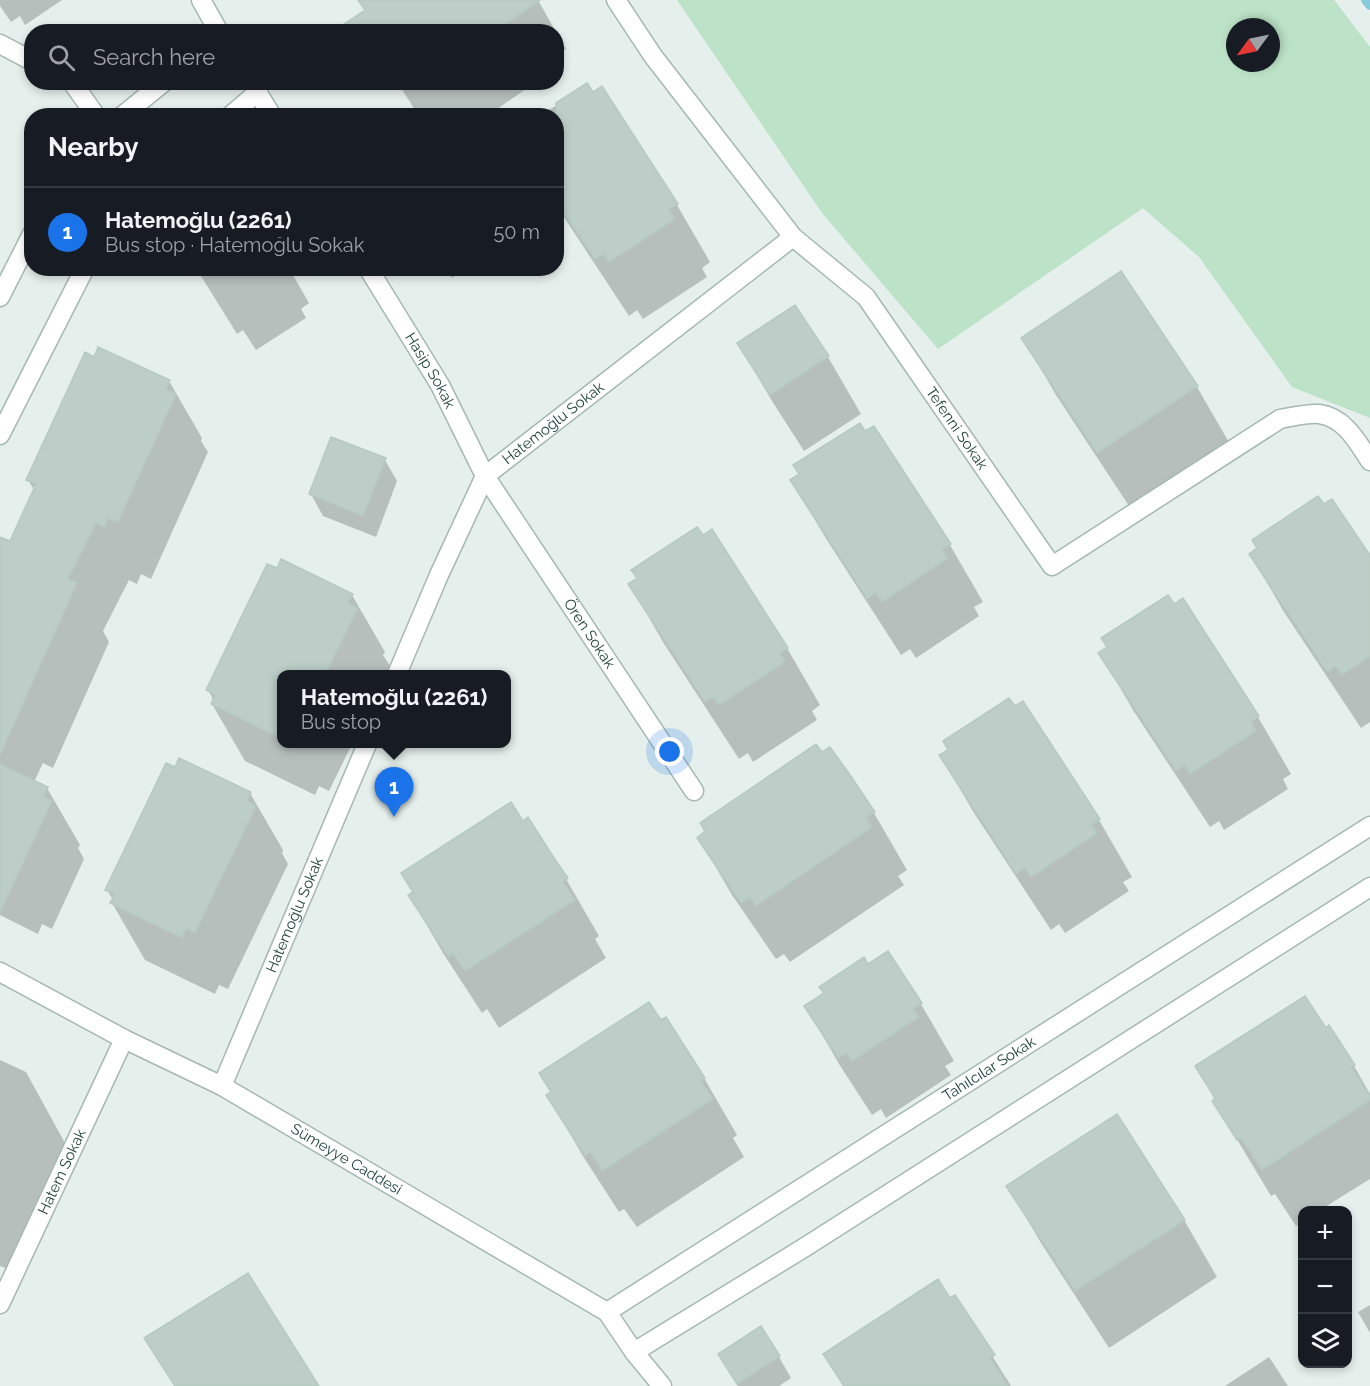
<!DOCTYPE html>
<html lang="en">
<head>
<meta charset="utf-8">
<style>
	body { margin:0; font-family:Raleway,sans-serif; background:#20242c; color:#f1f3f6 }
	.controls { position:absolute; right:18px; bottom:18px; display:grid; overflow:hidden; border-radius:12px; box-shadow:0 3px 9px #0003 }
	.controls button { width:54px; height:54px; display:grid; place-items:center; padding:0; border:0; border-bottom:2px solid #363941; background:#171b24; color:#f1f3f6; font:30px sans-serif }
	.compass { position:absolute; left:1226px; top:18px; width:54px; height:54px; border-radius:50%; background:#171b24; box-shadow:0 3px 9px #0003; rotate:237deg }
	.you { position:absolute; left:670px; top:752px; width:21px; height:21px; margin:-15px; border:4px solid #fff; border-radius:50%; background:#1a73e8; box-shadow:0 0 0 9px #1a73e833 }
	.badge { display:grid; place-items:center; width:39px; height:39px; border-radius:50%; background:#1a73e8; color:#fff; font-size:20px; font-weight:700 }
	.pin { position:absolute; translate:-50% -50px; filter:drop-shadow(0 2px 3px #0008) }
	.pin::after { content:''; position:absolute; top:32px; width:21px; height:18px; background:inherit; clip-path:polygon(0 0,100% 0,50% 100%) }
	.popup { position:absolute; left:277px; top:670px; width:234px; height:78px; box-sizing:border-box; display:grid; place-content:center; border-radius:12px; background:#171b24; filter:drop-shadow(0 2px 4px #0005); font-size:20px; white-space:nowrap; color:#9ea1a6 }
	.popup b { font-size:22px; color:#f1f3f6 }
	.popup::after { content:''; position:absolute; left:50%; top:100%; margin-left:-12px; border:12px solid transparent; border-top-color:#171b24 }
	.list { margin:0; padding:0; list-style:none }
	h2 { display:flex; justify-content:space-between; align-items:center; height:78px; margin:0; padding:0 24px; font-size:26px }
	h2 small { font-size:20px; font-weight:400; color:#9ea1a6 }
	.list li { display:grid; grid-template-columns:39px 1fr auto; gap:18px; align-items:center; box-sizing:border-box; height:90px; padding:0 24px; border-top:2px solid #363941 }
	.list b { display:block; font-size:22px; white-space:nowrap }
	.list p { margin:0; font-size:20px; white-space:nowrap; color:#9ea1a6 }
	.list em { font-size:20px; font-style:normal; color:#9ea1a6 }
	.icon { flex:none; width:33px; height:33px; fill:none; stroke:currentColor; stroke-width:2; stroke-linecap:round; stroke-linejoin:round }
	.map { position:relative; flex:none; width:1370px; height:1386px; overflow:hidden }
	.search { position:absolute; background:#171b24; box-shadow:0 3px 9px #0003; left:24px; top:24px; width:540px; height:66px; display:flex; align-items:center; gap:15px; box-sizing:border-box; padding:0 21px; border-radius:24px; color:#9ea1a6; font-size:22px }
	.panel { position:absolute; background:#171b24; box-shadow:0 3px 9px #0003; left:24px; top:108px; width:540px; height:168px; border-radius:24px }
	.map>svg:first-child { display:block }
	.green { fill:#bce3c7; fill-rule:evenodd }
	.shadow { fill:#0003 }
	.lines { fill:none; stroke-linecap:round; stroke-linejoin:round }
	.stream { stroke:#87cbda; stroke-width:10 }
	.building { fill:#bccec7; stroke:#b6cac2; stroke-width:1.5 }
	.minor-casing { stroke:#a6b8b3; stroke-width:21 }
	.tertiary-casing { stroke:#a6b8b3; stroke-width:21 }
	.minor { stroke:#fff; stroke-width:18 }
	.tertiary { stroke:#fff; stroke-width:18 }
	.labels { text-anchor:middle; stroke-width:4.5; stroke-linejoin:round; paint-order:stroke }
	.street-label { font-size:15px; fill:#21443b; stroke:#f6fbf9 }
</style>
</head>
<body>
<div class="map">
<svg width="1370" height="1386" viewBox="0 0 1370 1386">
	<rect width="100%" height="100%" fill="#e5efeb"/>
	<!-- green -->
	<path class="green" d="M677 0H1334L1370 47V418L1292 387 1199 257 1143 208 938 349 822 213ZM1235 27H1271V63H1235Z"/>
	<!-- shadow -->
	<g class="shadow">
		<path d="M0 0H62L25 25 20 16 11 22 0 6Z"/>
		<path d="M364 0H538L556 32H367V11Z"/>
		<path d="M556 32 566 49 558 54 563 64 556 68Z"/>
		<path d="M397 82H536L487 116H419Z"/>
		<path d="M587 85 592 94 601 88 677 205 710 262 702 268 707 277 643 319 637 310 629 316 556 205V116H540Z"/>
		<path d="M196 268H289L309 303 301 309 306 318 256 350 243 330 237 334Z"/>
		<path d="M446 268H466L452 278Z"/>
		<path d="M1121 273 1197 387 1230 444 1131 509 1056 395 1023 338Z"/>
		<path d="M739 344 828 357 861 414 804 451 772 401Z"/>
		<path d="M94 359 169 381 202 438 201 441 208 452 151 579 141 574 137 584 129 580 103 631 109 642 53 768 43 763 34 782 47 788 80 845 78 848 84 859 52 929 42 924 38 934 0 915V539L11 543 35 491 28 480Z"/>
		<path d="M385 460 397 481 376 537 323 516 311 494Z"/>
		<path d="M792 480 950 545 983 602 974 607 979 616 916 658 910 649 901 655 825 537Z"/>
		<path d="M1251 555 1370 558V722L1361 728 1284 612Z"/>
		<path d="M630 584 787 648 820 705 812 711 817 720 753 762 748 753 739 759 663 642Z"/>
		<path d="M352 595 385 652 383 655 390 666 386 674H282V744H352L329 791 319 786 315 795 245 761 212 704 214 701 208 690Z"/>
		<path d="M1182 600 1258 717 1291 774 1283 779 1288 789 1224 830 1219 821 1210 827 1133 710 1100 653Z"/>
		<path d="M830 749 874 813 907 870 898 876 904 885 790 962 784 954 776 959 732 895 699 838Z"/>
		<path d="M941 756 1099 820 1132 877 1123 882 1129 891 1065 933 1059 924 1051 930 974 813Z"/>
		<path d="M250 793 283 850 282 853 288 864 228 989 219 985 215 994 145 960 112 903 113 900 107 890Z"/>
		<path d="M522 823 566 879 599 936 595 939 606 958 499 1028 487 1009 482 1013 443 953 410 896Z"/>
		<path d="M887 953 921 1004 954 1061 945 1066 951 1075 886 1118 881 1109 872 1115 839 1064 806 1006Z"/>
		<path d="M1326 1030 1354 1066 1370 1094V1179L1320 1210H1302V1222L1296 1226 1275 1194 1271 1196 1214 1101Z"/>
		<path d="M0 1060 26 1072 65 1143 8 1269 0 1266Z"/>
		<path d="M704 1078 737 1135 733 1138 744 1157 637 1227 624 1209 619 1212 581 1153 548 1095 552 1093Z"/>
		<path d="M1008 1186 1184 1220 1217 1277 1109 1348 1041 1243Z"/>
		<path d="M955 1297 1011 1386H843L825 1354Z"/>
		<path d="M1370 1305V1333L1358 1312Z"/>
		<path d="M779 1357 791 1378 779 1386H738L732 1376Z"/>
		<path d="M1269 1357 1288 1386H1225Z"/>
	</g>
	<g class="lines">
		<!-- stream -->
		<path class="stream" d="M1366 0 1370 5"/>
	</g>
	<!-- building -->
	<g class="building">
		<path d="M358 0H540L494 32H332L365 10Z"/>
		<path d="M587 83 593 92 602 86 678 204 669 210 675 219 609 262 603 254 595 259 556 201V103Z"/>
		<path d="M1121 271 1198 386 1097 453 1021 338Z"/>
		<path d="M795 305 829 356 770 395 737 343Z"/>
		<path d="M98 347 170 380 166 389 176 394 118 522 108 518 104 527 96 523 68 579 77 583 0 755V537L10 541 36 484 26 480 85 352 94 357Z"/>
		<path d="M860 423 865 431 874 426 951 544 942 549 948 558 882 602 876 593 867 599 790 480 799 474 793 465Z"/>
		<path d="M331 437 386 458 363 516 309 494Z"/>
		<path d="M1318 496 1324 504 1332 499 1370 555V656L1342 675 1336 666 1327 672 1249 554 1257 548 1252 540Z"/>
		<path d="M697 527 703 535 712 529 788 648 780 653 785 662 719 705 714 697 705 702 628 584 637 578 631 570Z"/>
		<path d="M281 559 353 594 348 603 358 608 325 675H282V739L211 704 215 695 206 690 267 564 277 568Z"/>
		<path d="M1168 595 1174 604 1183 598 1259 716 1251 722 1256 731 1190 774 1185 765 1176 771 1098 653 1107 647 1101 638Z"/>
		<path d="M1009 698 1015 706 1023 701 1100 819 1091 825 1097 833 1031 877 1025 868 1016 874 939 755 948 750 943 741Z"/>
		<path d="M816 744 822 752 830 747 848 772 875 812 866 818 872 827 756 906 750 897 741 903 697 838 705 831 700 823Z"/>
		<path d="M179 758 251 792 247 801 256 806 195 933 186 928 182 938 110 903 115 894 105 890 166 763 175 767Z"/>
		<path d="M0 764 48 787 43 796 52 801 0 912Z"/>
		<path d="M511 802 523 821 528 817 554 858 568 878 563 882 575 900 465 971 453 953 448 956 408 895 413 892 401 873Z"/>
		<path d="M888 951 922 1003 913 1009 919 1017 852 1061 847 1053 838 1058 804 1006 824 993 819 987 864 957 868 964Z"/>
		<path d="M1305 996 1326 1028 1329 1025 1355 1065 1351 1067 1370 1096V1100L1262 1170 1241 1138 1237 1140 1212 1101 1215 1098 1195 1066Z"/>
		<path d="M649 1002 661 1020 666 1017 705 1078 701 1081 713 1099 602 1171 590 1152 585 1156 546 1095 551 1092 539 1073Z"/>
		<path d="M1117 1114 1185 1220 1075 1291 1006 1186Z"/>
		<path d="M248 1273 319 1386H175L144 1338Z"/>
		<path d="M938 1279 950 1298 955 1295 995 1355 990 1358 1008 1386H844L823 1354Z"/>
		<path d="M761 1326 780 1356 737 1384 718 1354Z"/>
	</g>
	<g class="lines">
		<defs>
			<g id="minor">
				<path d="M201 0 219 32"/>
				<path id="s1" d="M616 0 653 56 793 237 866 297 1052 566 1280 419C1292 417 1307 413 1319 414 1344 417 1357 441 1370 461"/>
				<path d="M0 44 32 61"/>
				<path d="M72 82 96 116"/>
				<path d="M251 82 272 116"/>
				<path d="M122 116 164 82"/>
				<path d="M230 116 258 92"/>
				<path id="s2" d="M368 268 440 385 485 476 694 791"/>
				<path d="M0 297 32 234"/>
				<path d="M0 435 85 268"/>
				<path id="s3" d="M397 674 439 575 485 476 793 237"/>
				<path id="s4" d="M222 1086 367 744"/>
				<path id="s5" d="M0 1304 124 1039"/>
				<path id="s6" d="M607 1312 1370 826"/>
				<path d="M634 1352 802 1249 1370 887"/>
			</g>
			<g id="tertiary">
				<path id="s7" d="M0 972 124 1039 222 1086 607 1312 634 1352 662 1386"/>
			</g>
		</defs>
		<!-- minor casing -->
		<use href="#minor" class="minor-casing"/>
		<!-- tertiary casing -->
		<use href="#tertiary" class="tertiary-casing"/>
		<!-- minor -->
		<use href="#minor" class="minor"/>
		<!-- tertiary -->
		<use href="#tertiary" class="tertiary"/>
	</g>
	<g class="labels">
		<!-- street labels -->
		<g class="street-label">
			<text dy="5" stroke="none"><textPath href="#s2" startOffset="120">Hasip Sokak</textPath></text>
			<text dy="5" stroke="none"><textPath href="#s3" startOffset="303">Hatemoğlu Sokak</textPath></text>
			<text dy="5" stroke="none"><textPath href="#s1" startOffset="550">Tefenni Sokak</textPath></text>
			<text dy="5" stroke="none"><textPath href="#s2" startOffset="428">Ören Sokak</textPath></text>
			<text dy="5" stroke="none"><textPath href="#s4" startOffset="186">Hatemoğlu Sokak</textPath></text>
			<text dy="5" stroke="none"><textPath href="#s6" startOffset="453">Tahılcılar Sokak</textPath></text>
			<text dy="5" stroke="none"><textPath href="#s7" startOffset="394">Sümeyye Caddesi</textPath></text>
			<text dy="5" stroke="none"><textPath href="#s5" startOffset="146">Hatem Sokak</textPath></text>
		</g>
	</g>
</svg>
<div class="controls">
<button>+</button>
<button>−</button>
<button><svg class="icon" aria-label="layers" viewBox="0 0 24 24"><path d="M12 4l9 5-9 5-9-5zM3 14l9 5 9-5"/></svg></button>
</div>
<svg class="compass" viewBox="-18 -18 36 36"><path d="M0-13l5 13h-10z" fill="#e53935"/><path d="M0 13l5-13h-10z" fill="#9ea1a6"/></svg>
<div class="you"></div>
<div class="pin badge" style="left:394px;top:817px">1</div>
<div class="popup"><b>Hatemoğlu (2261)</b>Bus stop</div>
<div class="search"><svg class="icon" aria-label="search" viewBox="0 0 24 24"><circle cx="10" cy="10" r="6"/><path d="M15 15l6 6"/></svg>Search here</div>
<section class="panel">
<h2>Nearby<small></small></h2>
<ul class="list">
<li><span class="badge">1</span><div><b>Hatemoğlu (2261)</b><p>Bus stop · Hatemoğlu Sokak</p></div><em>50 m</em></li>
</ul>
</section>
</div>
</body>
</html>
